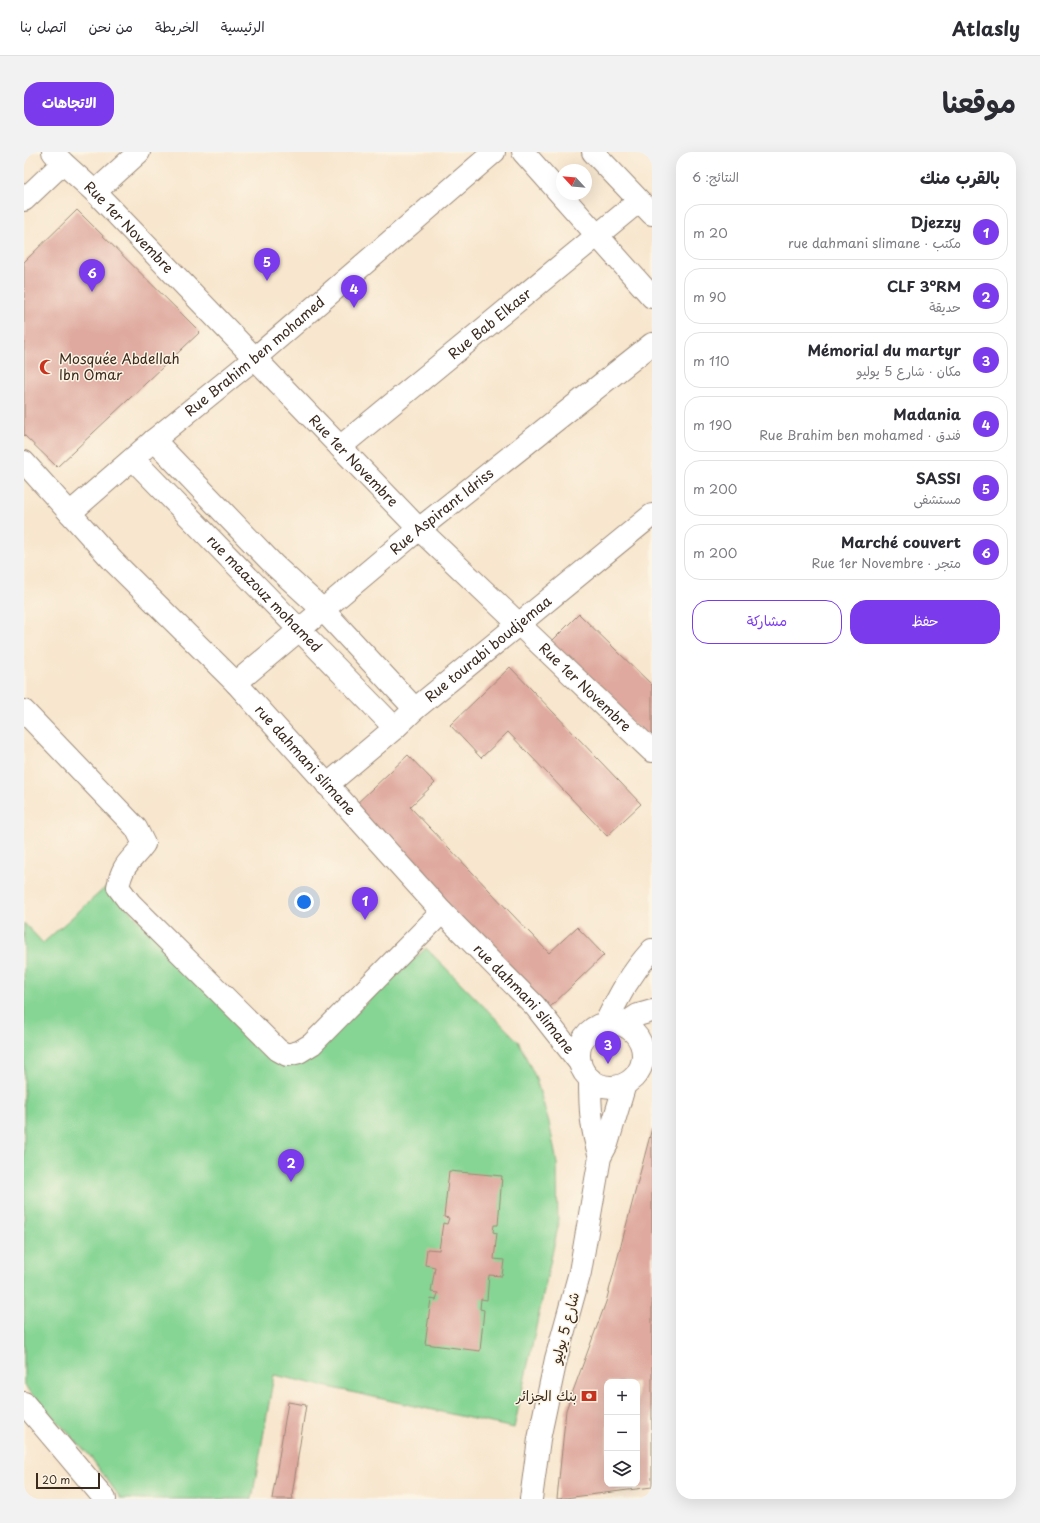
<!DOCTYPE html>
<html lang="ar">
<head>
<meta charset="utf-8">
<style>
	body { margin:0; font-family:"Playpen Sans","Playpen Sans Arabic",sans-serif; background:#f2f2f3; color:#2b2b33; direction:rtl }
	.controls { position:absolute; right:12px; bottom:12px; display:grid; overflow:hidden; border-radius:8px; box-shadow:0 4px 16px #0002 }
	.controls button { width:36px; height:36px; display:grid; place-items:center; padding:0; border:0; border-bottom:1px solid #e1e1e2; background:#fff; color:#2b2b33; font:20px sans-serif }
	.compass { position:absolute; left:532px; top:12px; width:36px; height:36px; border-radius:50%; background:#fff; box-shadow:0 4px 16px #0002; rotate:296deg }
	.scale { position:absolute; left:12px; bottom:10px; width:64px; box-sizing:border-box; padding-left:4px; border:2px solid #3b2a1e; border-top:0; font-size:11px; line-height:14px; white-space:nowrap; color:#3b2a1e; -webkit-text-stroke:3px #fcf5e5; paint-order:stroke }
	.you { position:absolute; left:280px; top:750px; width:14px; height:14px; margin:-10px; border:3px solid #fff; border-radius:50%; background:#1a73e8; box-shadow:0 0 0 6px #1a73e833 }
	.badge { display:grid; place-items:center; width:26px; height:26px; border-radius:50%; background:#7c3aed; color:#fff; font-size:13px; font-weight:700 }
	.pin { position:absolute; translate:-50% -33px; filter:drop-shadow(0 1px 2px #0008) }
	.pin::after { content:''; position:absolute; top:21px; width:14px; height:12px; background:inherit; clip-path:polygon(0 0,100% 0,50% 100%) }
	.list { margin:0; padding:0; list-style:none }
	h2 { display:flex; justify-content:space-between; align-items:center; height:52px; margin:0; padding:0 16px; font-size:17px }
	h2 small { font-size:13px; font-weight:400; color:#7c7c81 }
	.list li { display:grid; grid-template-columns:26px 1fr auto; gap:12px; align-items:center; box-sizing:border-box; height:56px; margin:0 8px 8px; padding:0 8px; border:1px solid #e1e1e2; border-radius:16px }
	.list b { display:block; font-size:15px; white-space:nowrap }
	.list p { margin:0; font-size:13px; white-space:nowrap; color:#7c7c81 }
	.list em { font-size:13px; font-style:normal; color:#7c7c81 }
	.actions { display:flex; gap:8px; padding:12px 16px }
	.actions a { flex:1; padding:9px 0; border:1px solid #7c3aed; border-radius:16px; text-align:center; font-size:14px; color:#7c3aed }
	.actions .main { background:#7c3aed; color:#fff }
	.icon { flex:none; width:22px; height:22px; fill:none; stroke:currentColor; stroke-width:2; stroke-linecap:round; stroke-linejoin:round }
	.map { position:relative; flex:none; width:628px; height:1347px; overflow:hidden; direction:ltr; border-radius:16px }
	header { display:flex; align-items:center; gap:24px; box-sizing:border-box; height:56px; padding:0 20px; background:#fff; border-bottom:1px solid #e1e1e2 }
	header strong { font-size:19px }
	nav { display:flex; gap:22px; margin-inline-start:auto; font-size:14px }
	.intro { display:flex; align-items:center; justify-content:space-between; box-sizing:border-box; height:96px; padding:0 24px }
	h1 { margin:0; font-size:28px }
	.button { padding:10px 18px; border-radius:16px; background:#7c3aed; color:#fff; font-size:14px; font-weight:700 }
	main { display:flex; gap:24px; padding:0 24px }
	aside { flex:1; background:#fff; border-radius:16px; box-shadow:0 4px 16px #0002 }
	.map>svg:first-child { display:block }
	.green { fill:#86d594; stroke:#608059 }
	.building { fill:#dfa99f; fill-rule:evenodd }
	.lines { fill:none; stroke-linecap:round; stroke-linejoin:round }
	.minor-casing { stroke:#9a8876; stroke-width:24 }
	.tertiary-casing { stroke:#9a8876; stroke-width:24 }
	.secondary-casing { stroke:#9a8876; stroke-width:24 }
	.minor { stroke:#fff; stroke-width:22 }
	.tertiary { stroke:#fff; stroke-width:22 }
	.secondary { stroke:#fff; stroke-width:22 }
	.labels { text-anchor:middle; stroke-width:3; stroke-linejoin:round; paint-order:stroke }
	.street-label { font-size:14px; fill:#3b2a1e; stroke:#fcf5e5 }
	.poi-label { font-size:14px; fill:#3b2a1e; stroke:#fcf5e5; text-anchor:start }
</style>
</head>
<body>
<header>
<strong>Atlasly</strong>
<nav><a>الرئيسية</a><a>الخريطة</a><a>من نحن</a><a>اتصل بنا</a></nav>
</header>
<div class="intro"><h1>موقعنا</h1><a class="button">الاتجاهات</a></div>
<main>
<aside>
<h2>بالقرب منك<small>النتائج: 6</small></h2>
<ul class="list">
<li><span class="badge">1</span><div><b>Djezzy</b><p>مكتب · rue dahmani slimane</p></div><em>20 m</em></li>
<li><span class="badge">2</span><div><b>CLF 3°RM</b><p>حديقة</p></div><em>90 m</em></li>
<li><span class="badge">3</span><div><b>Mémorial du martyr</b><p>مكان · شارع 5 يوليو</p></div><em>110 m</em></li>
<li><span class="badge">4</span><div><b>Madania</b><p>فندق · Rue Brahim ben mohamed</p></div><em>190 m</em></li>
<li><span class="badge">5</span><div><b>SASSI</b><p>مستشفى</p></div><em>200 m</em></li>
<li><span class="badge">6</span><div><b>Marché couvert</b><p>متجر · Rue 1er Novembre</p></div><em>200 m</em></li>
</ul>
<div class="actions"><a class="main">حفظ</a><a>مشاركة</a></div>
</aside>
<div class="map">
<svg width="628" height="1347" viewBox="0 0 628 1347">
	<rect width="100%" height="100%" fill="#fcf5e5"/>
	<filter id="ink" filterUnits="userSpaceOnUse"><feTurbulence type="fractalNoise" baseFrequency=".025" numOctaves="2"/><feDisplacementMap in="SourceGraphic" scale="8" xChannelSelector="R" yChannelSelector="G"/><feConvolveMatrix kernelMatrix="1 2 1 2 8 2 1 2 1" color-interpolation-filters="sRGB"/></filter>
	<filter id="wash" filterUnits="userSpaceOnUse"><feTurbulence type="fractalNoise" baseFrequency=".012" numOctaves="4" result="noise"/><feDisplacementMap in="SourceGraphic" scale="16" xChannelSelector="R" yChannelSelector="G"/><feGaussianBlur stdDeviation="0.9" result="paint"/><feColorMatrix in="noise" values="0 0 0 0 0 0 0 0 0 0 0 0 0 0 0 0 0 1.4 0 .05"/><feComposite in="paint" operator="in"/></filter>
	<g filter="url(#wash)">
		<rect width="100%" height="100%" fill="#f8e6ce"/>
		<!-- green -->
		<path class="green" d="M82 735 254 908 278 910 402 796 494 889 511 924 525 970 533 1011 534 1075 490 1276 250 1223 228 1347H97L66 1304 0 1234V771L19 791Z"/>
		<g id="blocks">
			<!-- building -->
			<g class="building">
				<path d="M53 58 176 180 33 315 0 283V110Z"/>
				<path d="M555 462 628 533V590L526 491Z"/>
				<path d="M486 515 617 652 583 684 484 580 457 606 426 573Z"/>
				<path d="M384 603 411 631 386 655 525 801 553 775 580 803 523 858 330 654Z"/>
				<path d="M628 976V1335L533 1347 542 1258 582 1150ZM583 1230H613V1332H583Z"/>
				<path d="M425 1019 478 1024 474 1073H470L469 1080 473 1081 470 1107 480 1108 478 1124 465 1123 463 1148 457 1147 456 1157 460 1158 456 1199 401 1192 407 1147 412 1148 414 1141 407 1140 411 1115 401 1113 403 1097 415 1098 419 1071 423 1072 425 1066 420 1065Z"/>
				<path d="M264 1250 282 1253 268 1343 269 1347H248Z"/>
			</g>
		</g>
	</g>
	<g filter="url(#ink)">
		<use href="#blocks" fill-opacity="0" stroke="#9a8876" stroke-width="1"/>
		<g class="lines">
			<defs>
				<g id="minor">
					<path d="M499 0 628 145"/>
					<path d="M569 0 628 62"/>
					<path d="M130 288 250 413 299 458 391 557"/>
					<path id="s1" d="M316 295 615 49"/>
					<path id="s2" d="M109 307 371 576"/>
					<path id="s3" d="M46 361 130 288 231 206 470 0"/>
					<path id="s4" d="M212 531 395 377 628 192"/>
					<path d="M0 559 112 676 120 692C107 710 99 710 94 735L106 751 254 898 263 903 275 900 288 892 418 760"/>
					<path d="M581 872C596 842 606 822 628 798"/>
				</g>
				<g id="tertiary">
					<path id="s5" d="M303 633 371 576 391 557 628 363"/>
				</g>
				<g id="secondary">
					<path id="s6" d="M29 0 39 11 71 40 395 377 628 599"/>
					<path d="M71 40 115 0"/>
					<path d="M0 48 39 11"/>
					<path id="s7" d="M0 310 89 409 212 531 418 760 511 854 556 911"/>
					<circle cx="587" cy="903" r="32"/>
					<path d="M599 873 614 863 628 859"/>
					<path d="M566 927C566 957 567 976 576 1005"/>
					<path d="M0 1251 81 1347"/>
					<path d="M507 1347 515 1287 532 1207 556 1120 576 1005 583 992 601 932"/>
				</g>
			</defs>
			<!-- minor casing -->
			<use href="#minor" class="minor-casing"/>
			<!-- tertiary casing -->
			<use href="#tertiary" class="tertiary-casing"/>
			<!-- secondary casing -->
			<use href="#secondary" class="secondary-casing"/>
			<!-- minor -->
			<use href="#minor" class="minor"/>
			<!-- tertiary -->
			<use href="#tertiary" class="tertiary"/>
			<!-- secondary -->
			<use href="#secondary" class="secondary"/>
		</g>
	</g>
	<!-- icons -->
	<defs>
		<symbol id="mosque-bare" viewBox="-9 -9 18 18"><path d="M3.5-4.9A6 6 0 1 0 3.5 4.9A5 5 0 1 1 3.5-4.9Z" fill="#c8321e" stroke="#fcf5e5" stroke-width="2.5" paint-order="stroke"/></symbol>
		<symbol id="bank-bare" viewBox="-9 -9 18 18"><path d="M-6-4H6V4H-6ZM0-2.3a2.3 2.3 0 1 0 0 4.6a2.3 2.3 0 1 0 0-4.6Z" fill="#c8321e" stroke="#fcf5e5" stroke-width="2.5" paint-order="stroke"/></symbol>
	</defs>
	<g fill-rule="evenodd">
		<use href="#mosque-bare" x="12" y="204" width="22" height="22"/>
		<use href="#bank-bare" x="554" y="1233" width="22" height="22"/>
	</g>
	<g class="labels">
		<!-- street labels -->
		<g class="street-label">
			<text dy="5" stroke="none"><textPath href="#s6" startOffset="107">Rue 1er Novembre</textPath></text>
			<text dy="5" stroke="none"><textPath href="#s1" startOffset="194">Rue Bab Elkasr</textPath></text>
			<text dy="5" stroke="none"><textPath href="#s3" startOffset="242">Rue Brahim ben mohamed</textPath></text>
			<text dy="5" stroke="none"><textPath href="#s6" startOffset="431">Rue 1er Novembre</textPath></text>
			<text dy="5" stroke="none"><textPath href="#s4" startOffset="268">Rue Aspirant Idriss</textPath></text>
			<text dy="5" stroke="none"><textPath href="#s2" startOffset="188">rue maazouz mohamed</textPath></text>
			<text dy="5" stroke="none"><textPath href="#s5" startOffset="211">Rue tourabi boudjemaa</textPath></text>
			<text dy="5" stroke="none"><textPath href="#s6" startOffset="755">Rue 1er Novembre</textPath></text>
			<text dy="5" stroke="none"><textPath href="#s7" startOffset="410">rue dahmani slimane</textPath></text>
			<text dy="5" stroke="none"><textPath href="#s7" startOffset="734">rue dahmani slimane</textPath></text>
			<text transform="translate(541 1176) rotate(-75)" y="5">شارع 5 يوليو</text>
		</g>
		<!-- poi labels -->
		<g class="poi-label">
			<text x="35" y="212">Mosquée Abdellah<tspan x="35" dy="16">Ibn Omar</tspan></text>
			<text x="553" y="1249" text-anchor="end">بنك الجزائر</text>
		</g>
	</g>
</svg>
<div class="controls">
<button>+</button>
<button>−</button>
<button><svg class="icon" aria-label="layers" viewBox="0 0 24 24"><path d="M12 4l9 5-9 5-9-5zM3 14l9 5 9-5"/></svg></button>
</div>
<svg class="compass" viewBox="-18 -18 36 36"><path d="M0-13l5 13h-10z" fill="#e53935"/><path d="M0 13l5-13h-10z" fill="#7c7c81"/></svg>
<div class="scale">20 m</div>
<div class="you"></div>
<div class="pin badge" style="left:341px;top:768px">1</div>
<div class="pin badge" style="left:267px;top:1030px">2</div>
<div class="pin badge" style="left:584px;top:912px">3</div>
<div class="pin badge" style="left:330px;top:156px">4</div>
<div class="pin badge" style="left:243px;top:129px">5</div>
<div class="pin badge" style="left:68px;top:140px">6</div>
</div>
</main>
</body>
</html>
